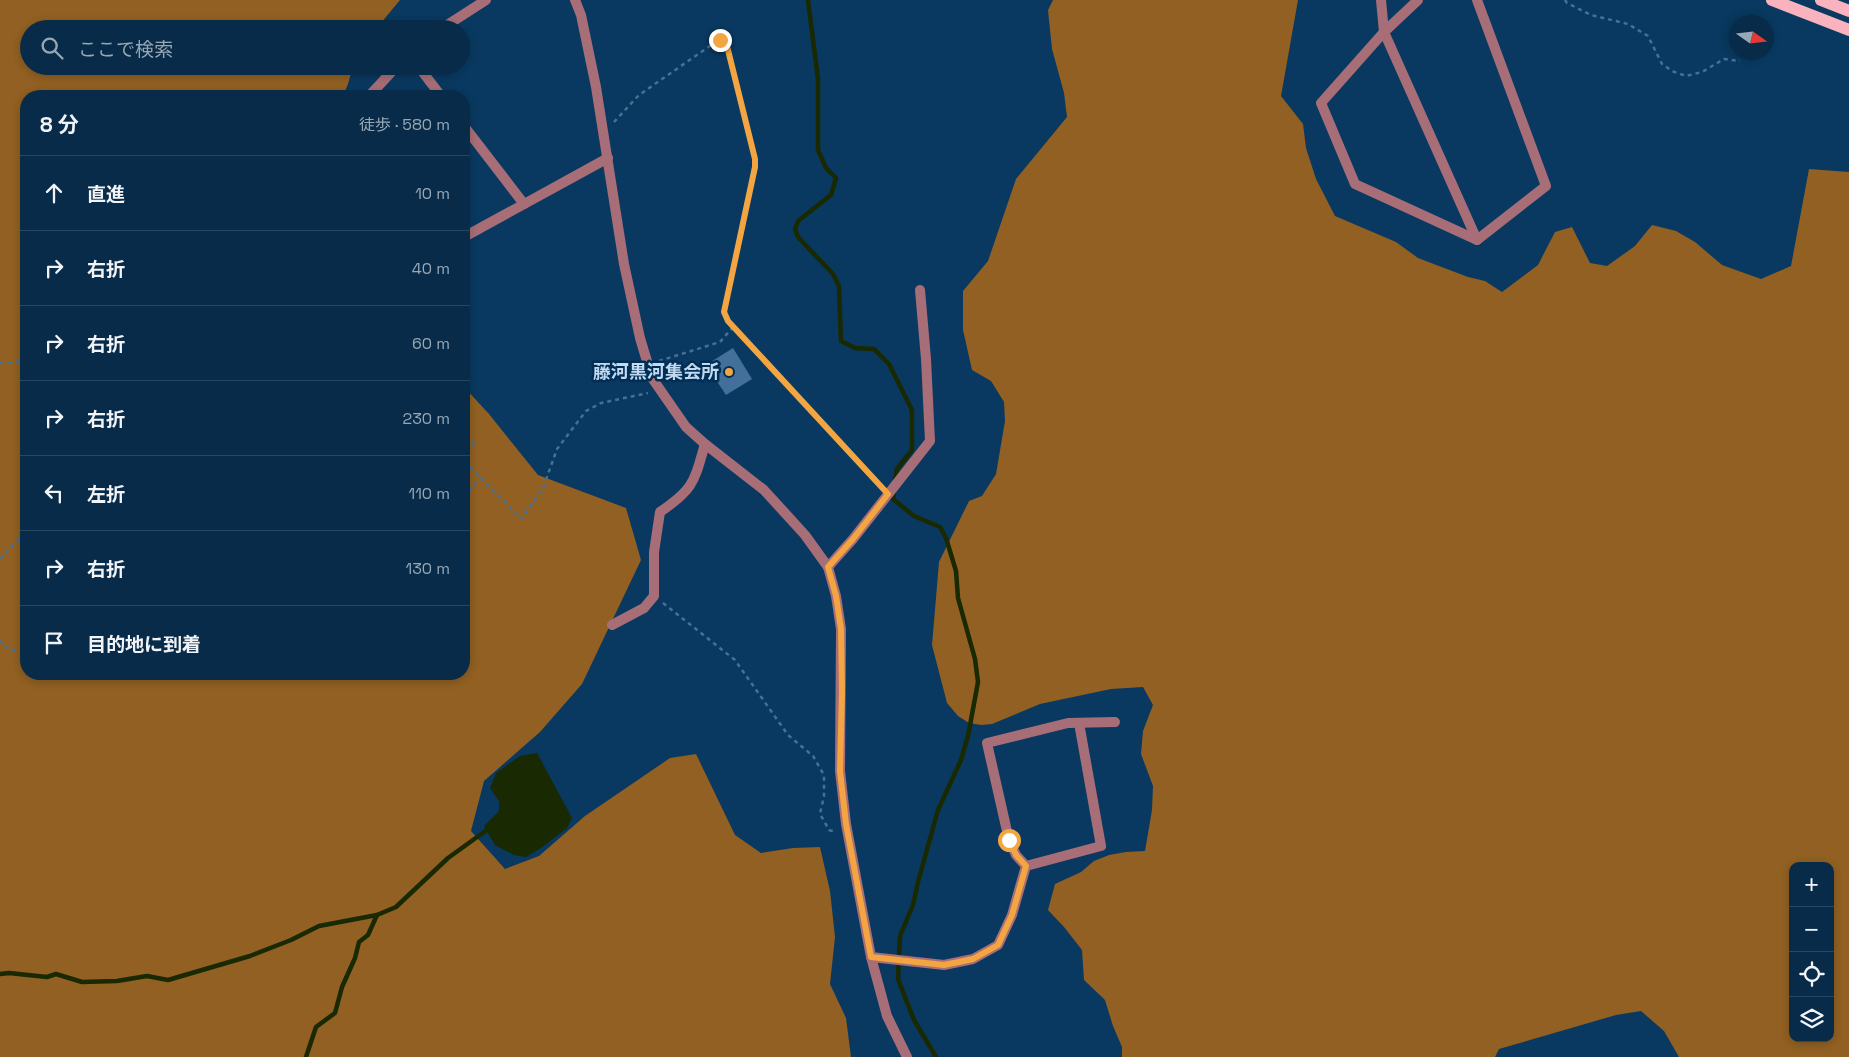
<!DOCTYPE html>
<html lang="ja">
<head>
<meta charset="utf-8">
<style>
	body { margin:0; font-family:"Space Grotesk","Noto Sans JP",sans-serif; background:#10334f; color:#f1f3f6 }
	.controls { position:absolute; right:15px; bottom:15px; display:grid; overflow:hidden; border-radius:10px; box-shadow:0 2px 8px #0003 }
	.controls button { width:45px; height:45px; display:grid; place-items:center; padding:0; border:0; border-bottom:1px solid #284760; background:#072b48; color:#f1f3f6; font:25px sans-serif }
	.compass { position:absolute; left:1729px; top:15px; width:45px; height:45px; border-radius:50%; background:#072b48; box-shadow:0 2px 8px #0003; rotate:104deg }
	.stop { position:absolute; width:15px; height:15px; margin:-11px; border:4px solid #f2a541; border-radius:50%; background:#fff }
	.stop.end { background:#f2a541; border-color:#fff; box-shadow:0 1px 5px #0008 }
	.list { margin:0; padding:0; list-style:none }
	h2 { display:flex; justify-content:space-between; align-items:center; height:65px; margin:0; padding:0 20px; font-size:21px }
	h2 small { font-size:16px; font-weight:400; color:#98a7b4 }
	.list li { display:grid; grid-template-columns:32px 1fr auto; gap:15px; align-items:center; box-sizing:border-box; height:75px; padding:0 20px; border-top:1px solid #284760 }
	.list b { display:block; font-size:19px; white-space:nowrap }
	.list em { font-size:16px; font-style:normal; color:#98a7b4 }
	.icon { flex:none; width:28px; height:28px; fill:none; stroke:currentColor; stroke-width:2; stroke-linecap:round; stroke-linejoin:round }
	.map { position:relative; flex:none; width:1849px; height:1057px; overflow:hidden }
	.search { position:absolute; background:#072b48; box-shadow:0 2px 8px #0003; left:20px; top:20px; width:450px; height:55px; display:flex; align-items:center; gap:12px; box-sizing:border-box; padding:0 18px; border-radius:28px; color:#98a7b4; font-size:19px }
	.panel { position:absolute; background:#072b48; box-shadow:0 2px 8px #0003; left:20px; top:90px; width:450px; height:590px; border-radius:20px }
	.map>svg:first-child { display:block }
	.forest { fill:#916022; fill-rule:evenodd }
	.water { fill:#192901 }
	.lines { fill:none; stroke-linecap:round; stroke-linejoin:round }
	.stream { stroke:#192901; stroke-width:4.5 }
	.building { fill:#43709b }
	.path { stroke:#487092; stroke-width:2.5; stroke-dasharray:4 4; stroke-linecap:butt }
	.street { stroke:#a76e77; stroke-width:10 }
	.primary { stroke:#fab3be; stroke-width:12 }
	.route { stroke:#f2a541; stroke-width:6 }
	.poi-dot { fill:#f2a541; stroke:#002e55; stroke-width:2 }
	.labels { text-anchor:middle; stroke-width:5; stroke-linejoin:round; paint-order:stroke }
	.poi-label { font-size:18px; font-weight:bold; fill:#c1d9f1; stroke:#002e55; text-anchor:end }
</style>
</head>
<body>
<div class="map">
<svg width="1849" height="1057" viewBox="0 0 1849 1057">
	<rect width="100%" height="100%" fill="#093960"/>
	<!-- forest -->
	<g class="forest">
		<path d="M0 0H400L376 29H29V66H353L348 84 343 96H26V674H464V387L489 414 538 475 626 508 641 560 582 684 540 732 484 781 471 831 505 869 539 856 585 816 670 758 696 754 735 835 761 853 793 848 820 847 830 891 835 937 830 984 846 1018 851 1057H0Z"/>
		<path d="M1053 0H1298L1281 96 1303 124 1306 148 1316 179 1335 216 1396 242 1418 258 1468 277 1485 281 1502 292 1538 265 1555 232 1572 227 1590 263 1607 266 1635 246 1652 225 1676 231 1695 242 1722 265 1761 279 1791 266 1809 169 1849 172V1057H1679L1664 1031 1641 1011 1616 1015 1499 1049 1495 1057H1122V1047L1113 1026 1105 1000 1084 980 1082 950 1064 927 1048 910 1055 884 1081 872 1094 861 1109 855 1126 852 1145 851 1152 810 1153 786 1141 754 1143 731 1153 705 1143 687 1111 689 1040 704 992 724 981 725 969 723 958 716 947 703 932 645 939 562 969 501 982 496 996 474 1005 421 1004 402 991 381 972 370 963 330V291L988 261 1016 179 1067 117 1064 93 1052 49 1048 10ZM1793 866H1830V1038H1793Z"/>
	</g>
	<!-- water -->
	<path class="water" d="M537 753 572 818 567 828 541 848 526 857 514 855 495 845 484 826 499 811V801L490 788 496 773 520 756Z"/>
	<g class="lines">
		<!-- stream -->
		<g class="stream">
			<path d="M808 0 818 79V150L826 168 836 178 831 195 798 221 795 229 798 237 833 274 839 286 841 341 855 348 874 349 889 364 912 410V450L897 469 895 480"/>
			<path d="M894 491 893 499 914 516 940 527 946 538 956 571 958 598 975 659 978 682 968 736 961 760 938 810 918 882 913 905 900 936 898 979 914 1020 936 1057"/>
			<path d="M0 974 9 973 47 977 56 974 82 982 117 981 147 976 168 980 250 956 291 940 319 926 377 915"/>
			<path d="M306 1057 316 1027 335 1013 342 987 355 958 359 942 368 935 377 915 396 907 448 858 491 827"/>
		</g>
	</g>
	<!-- building -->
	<path class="building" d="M733 348 752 379 726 395 706 365Z"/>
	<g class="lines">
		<!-- path -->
		<g class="path">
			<path d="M1565 0 1567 3 1591 15 1628 24 1648 36 1662 64 1672 71 1686 76 1702 72 1724 59 1740 61"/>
			<path d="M614 122 639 95 720 39 727 46 755 159V167L724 312 728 321 880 486"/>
			<path d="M659 361 720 342 733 327"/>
			<path d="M0 363 26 361"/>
			<path d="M464 459 476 438"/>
			<path d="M464 461 521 519 543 488 557 449 586 411 601 403 648 393"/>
			<path d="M464 497 480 478"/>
			<path d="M24 533 26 517"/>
			<path d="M0 559 26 532"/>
			<path d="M663 603 735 660 788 735 813 756 824 775V796L820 814 829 830 835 832"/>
			<path d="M0 640 9 650H18L26 646"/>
		</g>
		<!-- street -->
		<g class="street">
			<path d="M575 0 581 15 596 87 624 264 640 338 652 378 686 427 705 444 764 490 805 535 828 567 836 596 841 629 840 771 846 824 871 957 887 1016 907 1057"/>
			<path d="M1381 0 1384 32 1477 240"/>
			<path d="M1418 0 1384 32 1321 103 1355 184 1477 240 1546 186 1477 0"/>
			<path d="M441 29 486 0"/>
			<path d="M418 66 441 96"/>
			<path d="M369 96 397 66"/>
			<path d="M464 126 524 204"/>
			<path d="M464 237 608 158"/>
			<path d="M828 567 853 539 930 441 926 359 920 290"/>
			<path d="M612 625 644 608 654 596V552L660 512C694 489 694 482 705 444"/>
			<path d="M1026 866 1101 846 1079 723"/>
			<path d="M871 957 944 965 973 959 998 945 1012 915 1026 866 1016 855 1009 840 987 743 1068 723 1115 722"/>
		</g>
		<!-- primary -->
		<g class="primary">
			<path d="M1772 0 1849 30"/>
			<path d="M1821 0 1849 11"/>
		</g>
	</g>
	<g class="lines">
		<!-- route -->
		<path class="route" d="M720 40 727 46 755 159V167L724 312 728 321 888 494 853 539 828 567 836 596 841 629 842 691 840 771 846 824 871 957 944 965 973 959 998 945 1012 915 1026 866 1016 855 1009 840"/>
	</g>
	<!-- markers -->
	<circle class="poi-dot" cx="729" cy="372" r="5"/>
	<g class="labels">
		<!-- poi labels -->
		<g class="poi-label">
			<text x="719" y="378">藤河黒河集会所</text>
		</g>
	</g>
</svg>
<div class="controls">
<button>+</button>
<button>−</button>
<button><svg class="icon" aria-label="locate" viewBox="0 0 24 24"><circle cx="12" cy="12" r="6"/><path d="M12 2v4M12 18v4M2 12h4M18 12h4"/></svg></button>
<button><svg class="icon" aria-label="layers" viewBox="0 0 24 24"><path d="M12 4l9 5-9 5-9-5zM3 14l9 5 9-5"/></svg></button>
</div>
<svg class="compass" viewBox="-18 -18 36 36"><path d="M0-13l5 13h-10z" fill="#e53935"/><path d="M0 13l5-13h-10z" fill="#98a7b4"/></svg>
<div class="stop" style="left:1009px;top:840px"></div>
<div class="stop end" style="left:720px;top:40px"></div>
<div class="search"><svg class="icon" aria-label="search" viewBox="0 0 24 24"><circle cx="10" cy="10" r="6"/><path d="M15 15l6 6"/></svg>ここで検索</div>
<section class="panel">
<h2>8 分<small>徒歩 · 580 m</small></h2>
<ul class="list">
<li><svg class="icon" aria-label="ahead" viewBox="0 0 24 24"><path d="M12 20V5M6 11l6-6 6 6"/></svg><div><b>直進</b></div><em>10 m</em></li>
<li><svg class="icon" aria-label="right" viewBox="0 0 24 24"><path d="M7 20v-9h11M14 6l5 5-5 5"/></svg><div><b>右折</b></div><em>40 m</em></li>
<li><svg class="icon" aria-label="right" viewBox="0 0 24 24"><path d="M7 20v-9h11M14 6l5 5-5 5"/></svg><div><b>右折</b></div><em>60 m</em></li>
<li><svg class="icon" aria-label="right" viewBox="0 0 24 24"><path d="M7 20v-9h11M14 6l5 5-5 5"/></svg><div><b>右折</b></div><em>230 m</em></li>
<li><svg class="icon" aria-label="left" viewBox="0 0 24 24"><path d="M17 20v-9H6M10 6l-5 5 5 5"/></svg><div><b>左折</b></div><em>110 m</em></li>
<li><svg class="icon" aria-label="right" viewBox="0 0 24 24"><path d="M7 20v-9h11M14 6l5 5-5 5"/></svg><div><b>右折</b></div><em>130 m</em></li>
<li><svg class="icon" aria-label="arrive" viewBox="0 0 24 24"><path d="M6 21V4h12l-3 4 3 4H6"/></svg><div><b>目的地に到着</b></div></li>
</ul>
</section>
</div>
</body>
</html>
